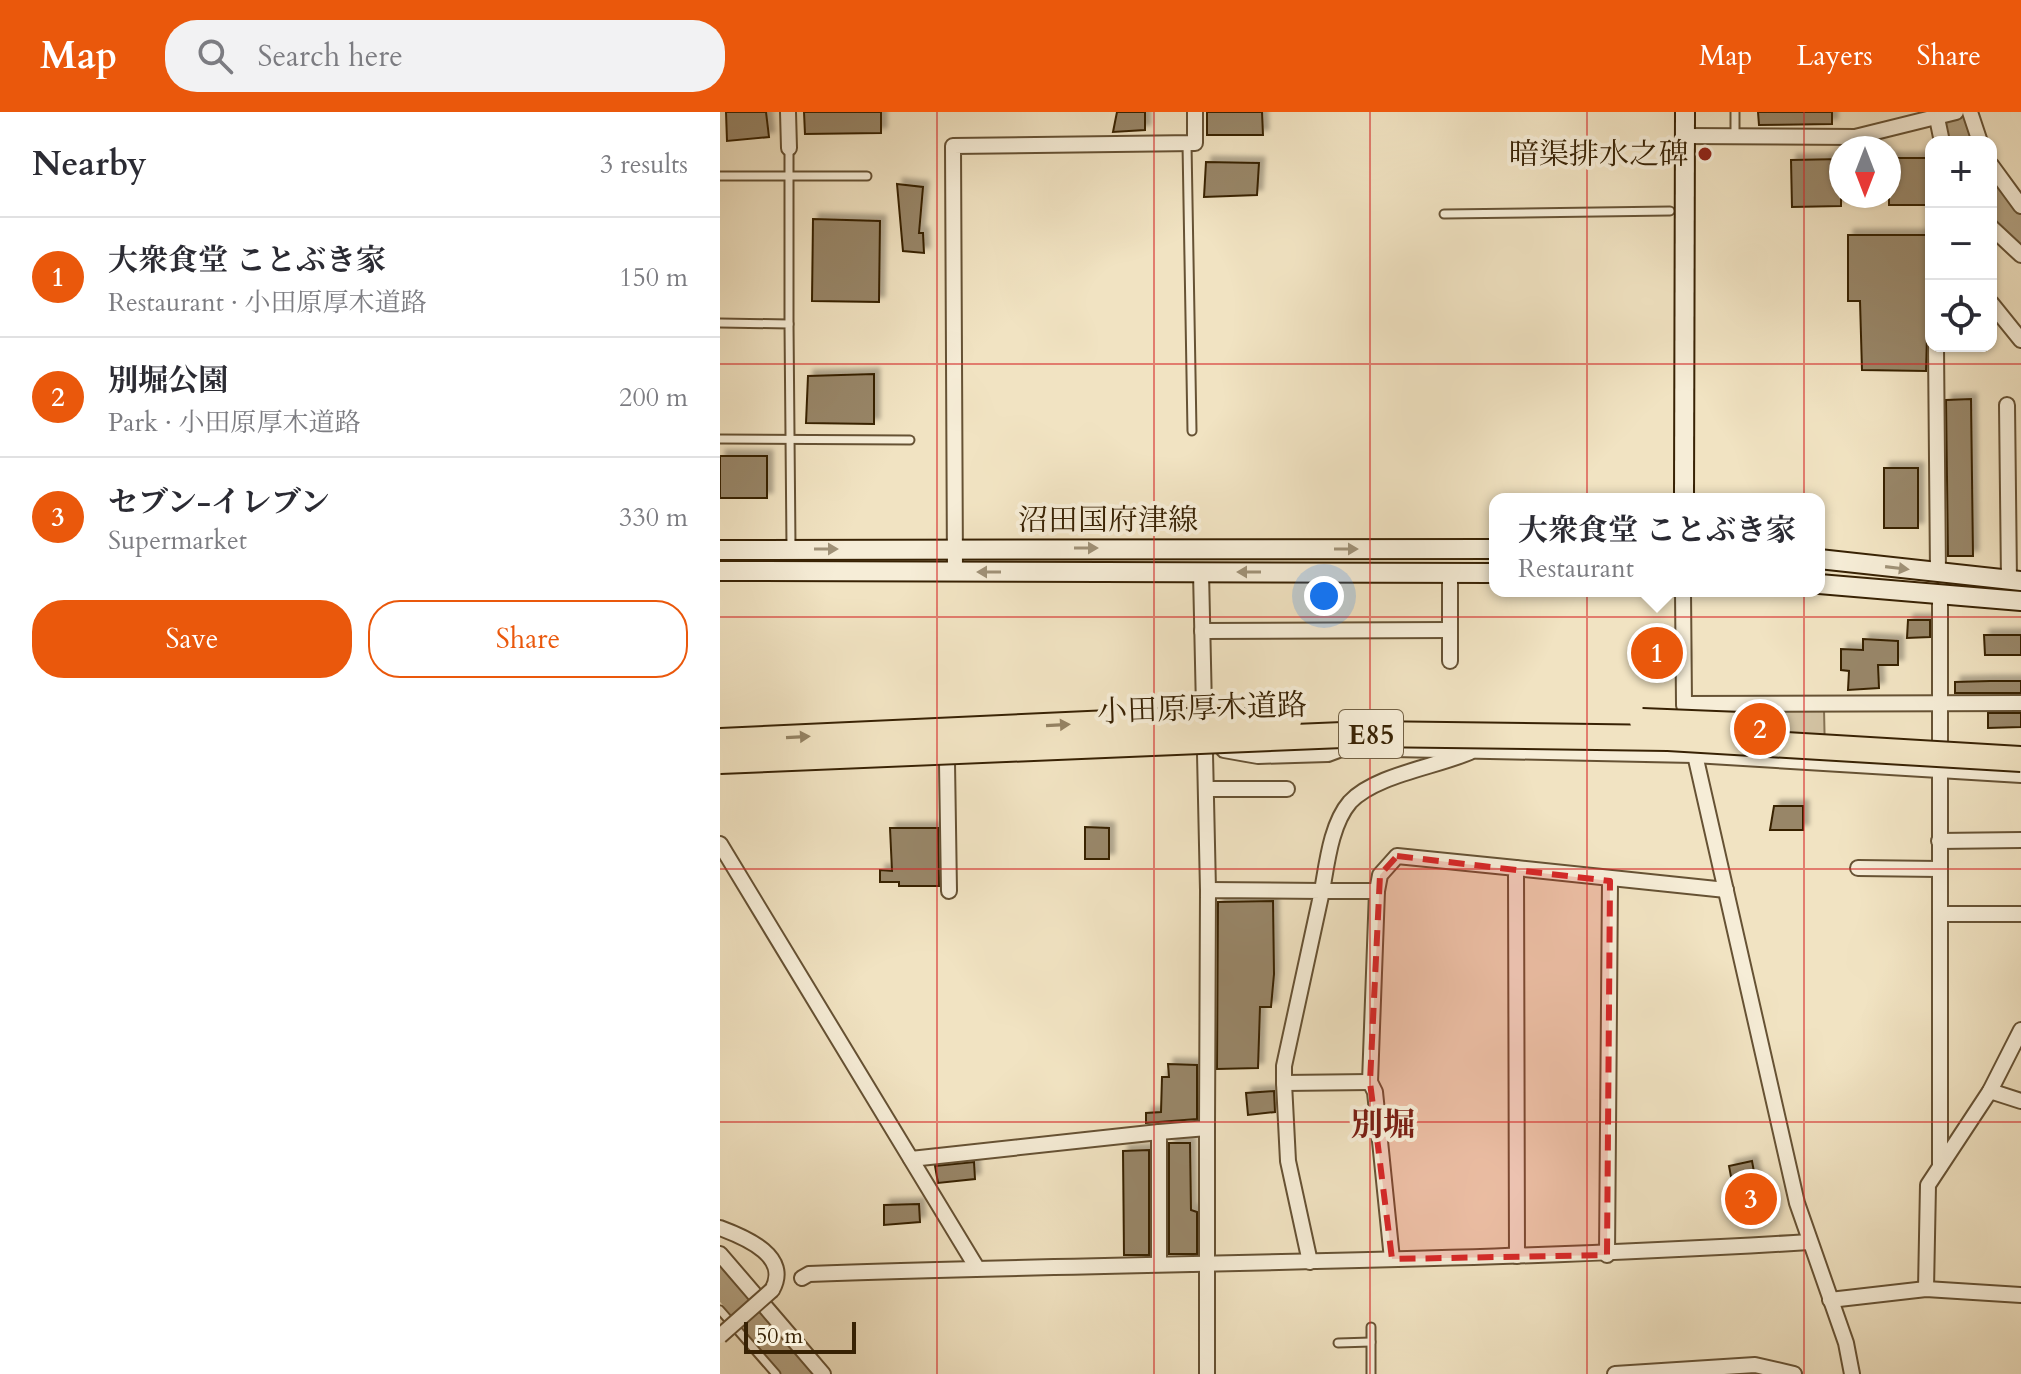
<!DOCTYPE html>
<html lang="en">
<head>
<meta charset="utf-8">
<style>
	body { margin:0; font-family:Cardo,"Noto Serif JP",serif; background:#f2f2f3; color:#2b2b33 }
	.controls { position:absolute; right:24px; top:24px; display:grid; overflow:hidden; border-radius:16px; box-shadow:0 2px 6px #0004 }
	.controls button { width:72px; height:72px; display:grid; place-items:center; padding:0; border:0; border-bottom:2px solid #e1e1e2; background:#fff; color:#2b2b33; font:40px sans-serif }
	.compass { position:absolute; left:1109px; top:24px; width:72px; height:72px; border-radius:50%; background:#fff; box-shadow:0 2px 6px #0004; rotate:180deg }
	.scale { position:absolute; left:24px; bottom:20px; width:112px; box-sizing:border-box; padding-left:8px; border:4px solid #382204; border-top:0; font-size:22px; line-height:28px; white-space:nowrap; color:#382204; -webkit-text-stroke:6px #f6edd7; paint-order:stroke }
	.you { position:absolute; left:604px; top:484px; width:28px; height:28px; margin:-20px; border:6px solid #fff; border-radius:50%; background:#1a73e8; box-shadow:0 0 0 12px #1a73e833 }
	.badge { display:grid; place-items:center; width:52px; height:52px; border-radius:50%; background:#ea580c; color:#fff; font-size:26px; font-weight:700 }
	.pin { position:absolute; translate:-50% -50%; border:4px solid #fff; box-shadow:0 2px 8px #0006 }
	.popup { position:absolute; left:769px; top:381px; width:336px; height:104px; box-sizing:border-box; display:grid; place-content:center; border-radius:16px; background:#fff; filter:drop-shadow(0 2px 6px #0005); font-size:26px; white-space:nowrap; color:#7c7c81 }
	.popup b { font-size:30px; color:#2b2b33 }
	.popup::after { content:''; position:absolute; left:50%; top:100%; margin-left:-16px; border:16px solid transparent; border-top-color:#fff }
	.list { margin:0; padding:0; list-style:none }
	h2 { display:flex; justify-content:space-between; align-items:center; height:104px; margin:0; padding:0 32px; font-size:34px }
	h2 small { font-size:26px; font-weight:400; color:#7c7c81 }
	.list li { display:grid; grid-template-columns:52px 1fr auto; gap:24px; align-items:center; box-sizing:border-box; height:120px; padding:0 32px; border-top:2px solid #e1e1e2 }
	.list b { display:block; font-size:30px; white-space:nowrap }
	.list p { margin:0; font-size:26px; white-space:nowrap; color:#7c7c81 }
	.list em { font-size:26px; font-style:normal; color:#7c7c81 }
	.actions { display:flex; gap:16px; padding:24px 32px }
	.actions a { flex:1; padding:18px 0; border:2px solid #ea580c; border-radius:32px; text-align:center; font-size:28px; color:#ea580c }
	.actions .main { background:#ea580c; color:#fff }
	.icon { flex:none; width:44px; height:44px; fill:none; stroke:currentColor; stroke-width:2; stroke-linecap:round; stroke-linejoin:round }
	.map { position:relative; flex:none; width:1301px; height:1262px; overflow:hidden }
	header { display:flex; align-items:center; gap:48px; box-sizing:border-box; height:112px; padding:0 40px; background:#ea580c; color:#fff }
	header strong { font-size:38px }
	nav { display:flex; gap:44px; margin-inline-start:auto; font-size:28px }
	.search { width:560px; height:72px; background:#f2f2f3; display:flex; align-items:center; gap:20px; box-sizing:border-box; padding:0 28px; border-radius:32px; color:#7c7c81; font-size:30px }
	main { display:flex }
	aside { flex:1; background:#fff }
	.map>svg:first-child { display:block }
	.green { fill:#d2c2a2; stroke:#857253; stroke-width:2 }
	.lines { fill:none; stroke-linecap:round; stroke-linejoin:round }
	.river { stroke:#b2a181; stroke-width:28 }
	.building { fill:#988667; stroke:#382204; stroke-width:2; filter:url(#shadow) }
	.lane-casing { stroke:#665234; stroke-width:11 }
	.street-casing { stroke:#665234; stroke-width:18 }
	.secondary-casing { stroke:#382204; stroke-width:22 }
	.lane { stroke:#f6edd7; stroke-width:7 }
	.street { stroke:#f6edd7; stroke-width:14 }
	.secondary { stroke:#f6edd7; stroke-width:18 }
	.street-bridge-casing { stroke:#665234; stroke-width:18; stroke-linecap:butt }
	.highway-bridge-casing { stroke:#382204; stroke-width:28; stroke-linecap:butt }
	.street-bridge { stroke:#f6edd7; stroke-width:14 }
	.highway-bridge { stroke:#f1e3c2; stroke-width:24 }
	.oneway { fill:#a09278 }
	.oneway2 { fill:#948263 }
	.marked { fill:#d62828; fill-opacity:0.2; stroke:#d62828; stroke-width:6; stroke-dasharray:16 10; stroke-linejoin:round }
	.grid { fill:none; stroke:#d62828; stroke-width:2; stroke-opacity:0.55 }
	.poi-dot { fill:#8f2418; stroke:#f6edd7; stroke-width:3 }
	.labels { text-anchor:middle; stroke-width:8; stroke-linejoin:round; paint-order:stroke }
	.shield { fill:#f6edd7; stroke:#715f43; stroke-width:2 }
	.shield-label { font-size:28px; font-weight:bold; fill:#382204 }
	.poi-label { font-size:30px; fill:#382204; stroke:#f6edd7; text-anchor:end }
	.street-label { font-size:30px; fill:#382204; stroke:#f6edd7 }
	.neighbourhood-label { font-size:32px; font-weight:bold; fill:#7a1f14; stroke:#f6edd7 }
</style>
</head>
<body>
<header>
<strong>Map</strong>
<div class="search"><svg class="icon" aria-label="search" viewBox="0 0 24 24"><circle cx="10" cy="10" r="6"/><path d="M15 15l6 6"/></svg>Search here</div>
<nav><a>Map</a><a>Layers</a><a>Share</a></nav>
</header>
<main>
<aside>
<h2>Nearby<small>3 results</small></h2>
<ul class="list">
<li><span class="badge">1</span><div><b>大衆食堂 ことぶき家</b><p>Restaurant · 小田原厚木道路</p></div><em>150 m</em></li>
<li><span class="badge">2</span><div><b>別堀公園</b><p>Park · 小田原厚木道路</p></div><em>200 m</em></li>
<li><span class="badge">3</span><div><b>セブン-イレブン</b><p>Supermarket</p></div><em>330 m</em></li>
</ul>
<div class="actions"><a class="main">Save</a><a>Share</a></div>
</aside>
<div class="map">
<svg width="1301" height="1262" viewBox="0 0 1301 1262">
	<defs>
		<filter id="shadow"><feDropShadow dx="5.5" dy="-5.5" stdDeviation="2" flood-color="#0004"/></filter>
	</defs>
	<rect width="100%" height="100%" fill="#f1e3c2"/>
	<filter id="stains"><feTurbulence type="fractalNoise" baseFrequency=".0025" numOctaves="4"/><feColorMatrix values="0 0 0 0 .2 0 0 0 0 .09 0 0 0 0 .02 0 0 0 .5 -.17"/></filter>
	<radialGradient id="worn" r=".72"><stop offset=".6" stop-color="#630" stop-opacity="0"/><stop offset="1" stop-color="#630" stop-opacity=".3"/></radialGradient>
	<!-- green -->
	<path class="green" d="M1104 597 1105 643 980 636 972 598Z"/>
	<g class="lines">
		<!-- river -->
		<g class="river">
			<path d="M1230 0 1238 30"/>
			<path d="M1271 85 1282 102 1301 121"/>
			<path d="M0 1168 79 1262"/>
		</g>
	</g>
	<!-- building -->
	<g class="building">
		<path d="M6 0H46L49 25 7 29Z"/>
		<path d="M84 0H161V21L85 22Z"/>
		<path d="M397 0H425V18L393 20Z"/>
		<path d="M487 0H542L543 23H487Z"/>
		<path d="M1038 0H1112V12L1039 13Z"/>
		<path d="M1169 46H1207L1208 93H1169Z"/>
		<path d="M1121 47V94L1072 95 1071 48Z"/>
		<path d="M486 50 539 51 537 83 484 85Z"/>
		<path d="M177 72 203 75 199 121H203L204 141 183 139Z"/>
		<path d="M93 107 160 109 159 190 92 189Z"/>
		<path d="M1128 123H1210L1206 259 1142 258 1140 189H1128Z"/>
		<path d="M154 262V312L86 311 88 264Z"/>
		<path d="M1251 287 1253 444H1228L1226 288Z"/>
		<rect x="0" y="344" width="47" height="42"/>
		<rect x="1164" y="356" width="34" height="60"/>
		<path d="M1188 508H1210V525L1187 526Z"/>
		<path d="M1264 523H1301V543H1265Z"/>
		<path d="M1143 527 1178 529V553H1158L1159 576 1128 578 1129 559 1121 558V537L1143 538Z"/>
		<path d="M1270 569H1301V581H1235V570Z"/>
		<path d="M1268 601H1301V615L1268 616Z"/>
		<path d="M1054 694H1083V718H1050Z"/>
		<path d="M365 715 389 716V747H365Z"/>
		<path d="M170 716H218L219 774H179V770H160V758L172 759Z"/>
		<path d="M553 789 554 862 551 895H540L538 956 497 957 498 790Z"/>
		<path d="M448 952 477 953V1007L426 1011V1001L441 1000 442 965H449Z"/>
		<path d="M554 979 555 1000 528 1003 526 981Z"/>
		<path d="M449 1031H470L471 1098 477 1100V1142H449Z"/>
		<path d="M429 1038V1143H404L403 1039Z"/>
		<path d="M1032 1049 1041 1098 1018 1102 1009 1054Z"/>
		<path d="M254 1050 255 1067 218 1071 215 1054Z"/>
		<path d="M199 1092 200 1110 164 1113V1093Z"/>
	</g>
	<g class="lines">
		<defs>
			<g id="lane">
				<path d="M1015 0V24"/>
				<path d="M467 32 472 319"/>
				<path d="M69 34V212"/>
				<path d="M0 64H147"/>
				<path d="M724 102 950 99"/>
				<path d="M0 211 69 212 71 435"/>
				<path d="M0 327 190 328"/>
				<path d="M0 1198 56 1262"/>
				<path d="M618 1231 651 1230"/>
				<path d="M651 1262V1215"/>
			</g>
			<g id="street">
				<path d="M68 0 69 36"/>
				<path d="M1250 0 1260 30"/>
				<path d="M1217 6 1222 30"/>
				<path d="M965 24 1135 25 1236 0"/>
				<path d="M1271 53 1301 94"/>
				<path d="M1271 115 1301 143"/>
				<path d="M1271 191 1301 228"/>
				<path d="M1216 234 1218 461"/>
				<path d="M1287 293 1289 468"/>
				<path d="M235 460 233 34 475 31V0"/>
				<path d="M481 460 488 778"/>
				<path d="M963 479 964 592 968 614"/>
				<path d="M1220 481V1054"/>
				<path d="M482 519 730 518"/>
				<path d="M730 549V460"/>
				<path d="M964 592 1301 591"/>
				<path d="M973 634 1077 1091 1126 1231 1132 1262"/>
				<path d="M504 638 538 644 608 642 624 636 974 643 1301 663"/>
				<path d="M227 651 229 779"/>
				<path d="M487 677H567"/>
				<path d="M1219 729 1301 728"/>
				<path d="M0 732 257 1156"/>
				<path d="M796 756 1006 778"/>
				<path d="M1138 756 1219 757"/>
				<path d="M657 779H602C607 751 611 712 630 690 655 663 716 655 750 640"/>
				<path d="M1220 802H1301"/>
				<path d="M564 971 568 1049 590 1150"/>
				<path d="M1270 979 1301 989"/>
				<path d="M487 1016V1262"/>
				<path d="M191 1047 439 1020"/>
				<path d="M0 1116C27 1126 71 1145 52 1178"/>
				<path d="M0 1142 103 1262"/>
				<path d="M887 1143 890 769"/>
				<path d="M672 1147 655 980 650 970 657 779 660 763 677 744 796 756 797 1144"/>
				<path d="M439 1152V1020L487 1016 488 778 602 779 564 954V971L650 970"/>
				<path d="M82 1166 89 1162C423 1150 756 1151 1089 1130"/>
				<path d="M1206 1177 1208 1073 1270 979 1301 918"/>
				<path d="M1110 1188 1206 1177 1301 1183"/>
				<path d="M895 1262 1035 1253 1074 1262"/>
			</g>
			<g id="secondary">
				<path d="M964 387 965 0"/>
				<path d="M0 438 775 437"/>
				<path d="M1099 447 1301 469"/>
				<path d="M0 459 775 461"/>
				<path d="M1099 472 1301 489"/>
			</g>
		</defs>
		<!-- lane casing -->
		<use href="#lane" class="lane-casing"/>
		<!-- street casing -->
		<use href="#street" class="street-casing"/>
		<!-- secondary casing -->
		<use href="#secondary" class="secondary-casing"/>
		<!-- lane -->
		<use href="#lane" class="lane"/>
		<!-- street -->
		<use href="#street" class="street"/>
		<!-- secondary -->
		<use href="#secondary" class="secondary"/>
		<defs>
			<path id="street-bridge" d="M0 1224 52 1178"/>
			<g id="highway-bridge">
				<path d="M922 609 1045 614"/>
				<path d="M0 629 434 609H569"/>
				<path d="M0 649 647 622 948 626 1301 647"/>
			</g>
		</defs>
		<!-- street-bridge casing -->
		<use href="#street-bridge" class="street-bridge-casing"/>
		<!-- highway-bridge casing -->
		<use href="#highway-bridge" class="highway-bridge-casing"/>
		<!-- street-bridge -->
		<use href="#street-bridge" class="street-bridge"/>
		<!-- highway-bridge -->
		<use href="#highway-bridge" class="highway-bridge"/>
	</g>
	<!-- one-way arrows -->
	<defs><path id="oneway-solid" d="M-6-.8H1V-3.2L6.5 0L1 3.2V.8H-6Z" transform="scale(2)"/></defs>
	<g class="oneway">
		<use href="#oneway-solid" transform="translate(366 436)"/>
		<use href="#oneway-solid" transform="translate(106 437)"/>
		<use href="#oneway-solid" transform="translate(626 437)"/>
		<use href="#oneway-solid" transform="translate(1177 456) rotate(7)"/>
		<use href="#oneway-solid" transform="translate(269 460) rotate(-180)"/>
		<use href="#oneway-solid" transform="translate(529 460) rotate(-180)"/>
	</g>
	<g class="oneway2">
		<use href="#oneway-solid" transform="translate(338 613) rotate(-3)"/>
		<use href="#oneway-solid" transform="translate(78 625) rotate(-3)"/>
	</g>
	<!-- marked area -->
	<path class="marked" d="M677 744 890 769 887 1143 672 1147 650 970 660 763Z"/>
	<!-- grid -->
	<path class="grid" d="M217 0V1262M434 0V1262M650 0V1262M867 0V1262M1084 0V1262M0 252H1301M0 505H1301M0 757H1301M0 1010H1301"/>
	<!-- markers -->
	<circle class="poi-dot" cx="985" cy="42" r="8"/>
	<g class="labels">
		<!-- shield labels -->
		<rect class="shield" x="619" y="598" width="64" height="48" rx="6"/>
		<g class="shield-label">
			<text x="651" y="632">E85</text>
		</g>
		<!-- poi labels -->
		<g class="poi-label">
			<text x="969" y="52">暗渠排水之碑</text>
		</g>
		<!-- street labels -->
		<g class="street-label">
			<text x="388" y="418">沼田国府津線</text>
			<text transform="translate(482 596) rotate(-2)" y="10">小田原厚木道路</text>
		</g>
		<!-- neighbourhood labels -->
		<g class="neighbourhood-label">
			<text x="663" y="1023">別堀</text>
		</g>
	</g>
	<rect width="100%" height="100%" filter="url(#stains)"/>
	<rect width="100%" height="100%" fill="url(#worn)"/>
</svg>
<div class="controls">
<button>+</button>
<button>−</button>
<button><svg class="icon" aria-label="locate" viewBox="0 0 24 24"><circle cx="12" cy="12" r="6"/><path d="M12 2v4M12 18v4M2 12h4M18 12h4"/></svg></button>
</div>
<svg class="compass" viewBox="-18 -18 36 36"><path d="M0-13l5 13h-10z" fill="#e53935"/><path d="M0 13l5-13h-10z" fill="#7c7c81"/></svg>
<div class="scale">50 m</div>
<div class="you"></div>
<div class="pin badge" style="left:937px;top:541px">1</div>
<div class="popup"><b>大衆食堂 ことぶき家</b>Restaurant</div>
<div class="pin badge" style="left:1040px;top:617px">2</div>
<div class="pin badge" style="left:1031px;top:1087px">3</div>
</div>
</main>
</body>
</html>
